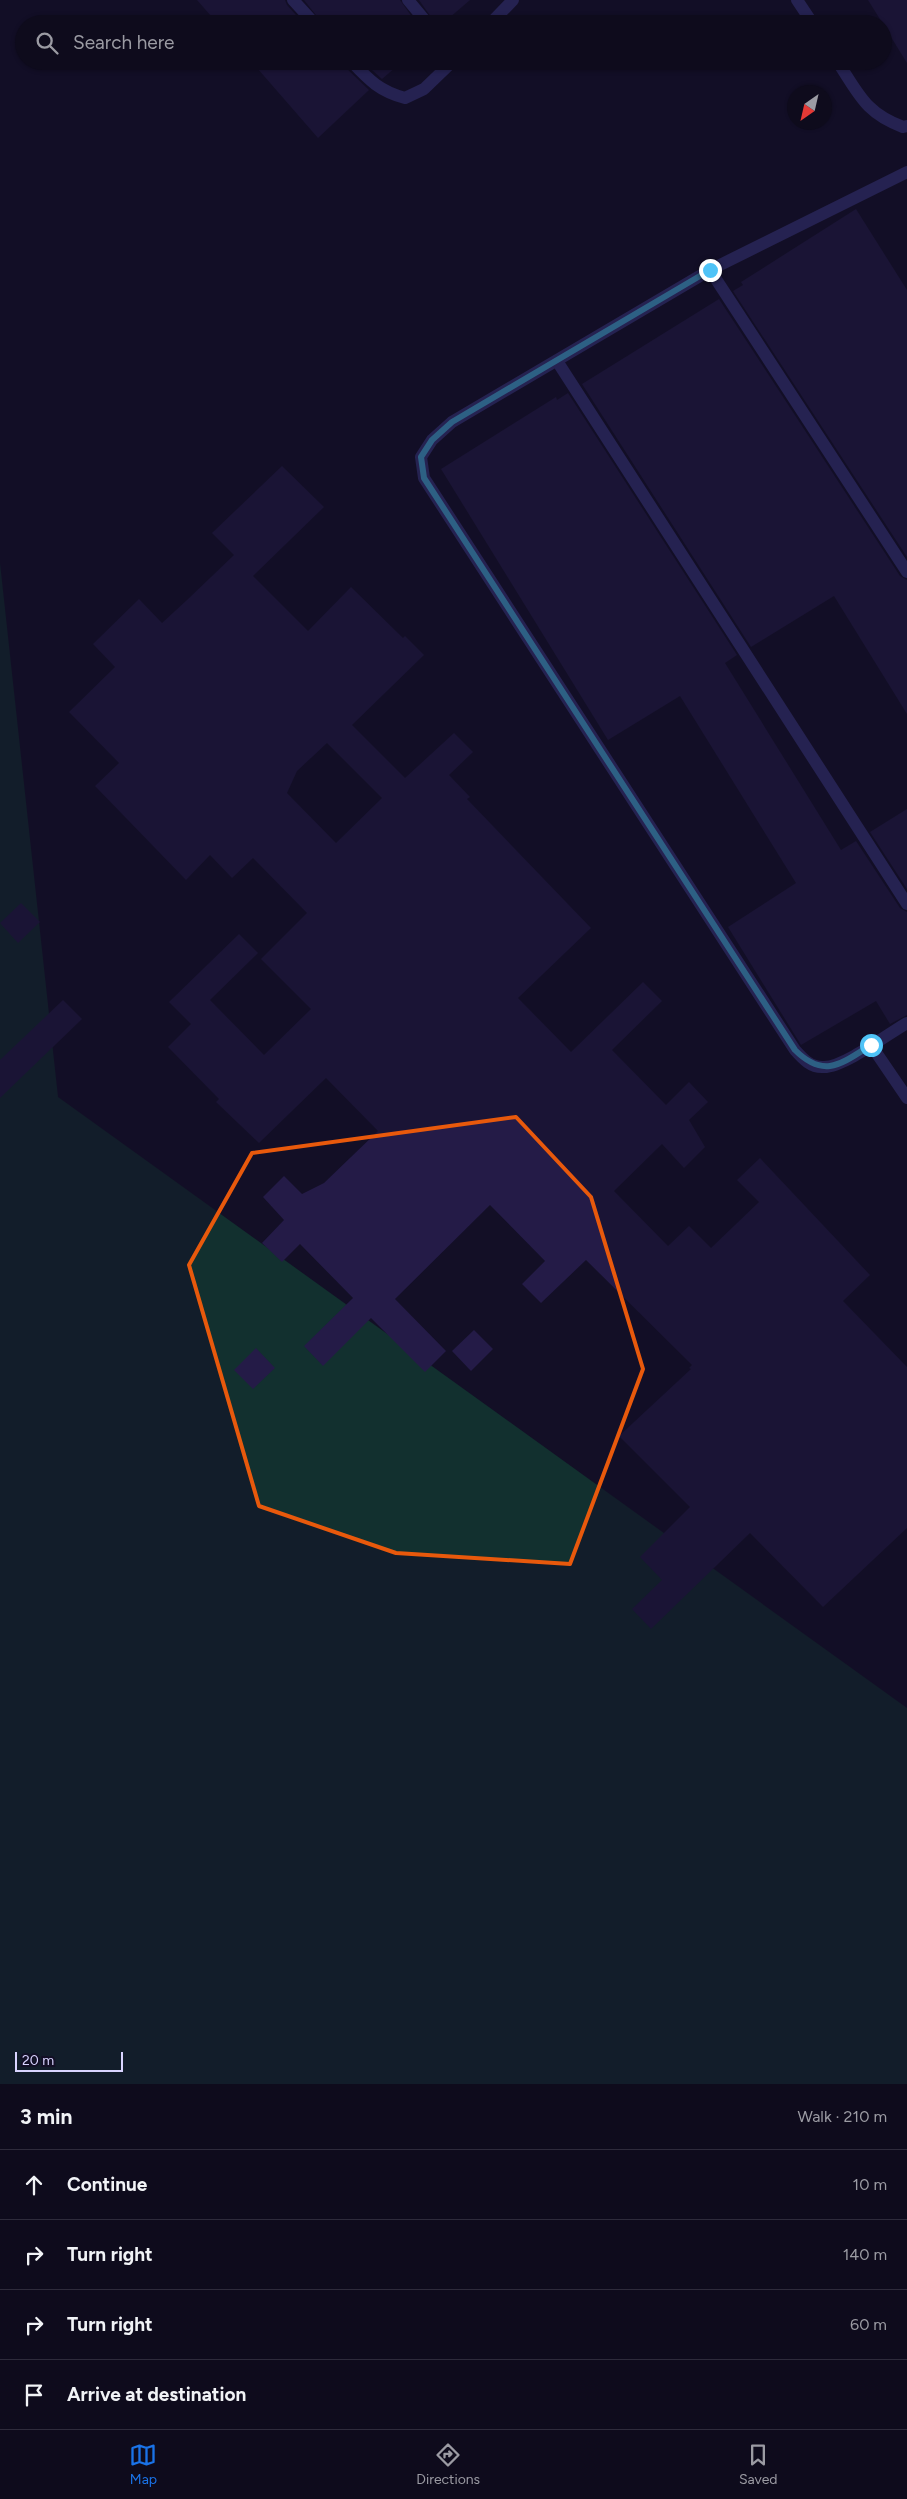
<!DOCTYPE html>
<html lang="en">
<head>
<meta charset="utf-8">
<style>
	body { margin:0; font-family:Figtree,sans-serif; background:#1c1929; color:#f1f3f6 }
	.compass { position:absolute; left:787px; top:85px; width:45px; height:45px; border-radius:50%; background:#0e0b1c; box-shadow:0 1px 4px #0004; rotate:214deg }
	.scale { position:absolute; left:15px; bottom:12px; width:108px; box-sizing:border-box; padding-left:5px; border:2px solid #d9d4ff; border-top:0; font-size:14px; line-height:18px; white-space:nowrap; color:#d9d4ff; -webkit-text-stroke:4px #130f26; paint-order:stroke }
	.stop { position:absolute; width:15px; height:15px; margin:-11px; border:4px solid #4fc3f7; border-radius:50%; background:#fff }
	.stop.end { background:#4fc3f7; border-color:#fff; box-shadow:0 1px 5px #0008 }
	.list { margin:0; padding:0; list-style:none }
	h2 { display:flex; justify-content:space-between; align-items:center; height:65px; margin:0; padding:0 20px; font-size:21px }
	h2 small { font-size:16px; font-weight:400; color:#9b9ba3 }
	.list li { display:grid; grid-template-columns:32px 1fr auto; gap:15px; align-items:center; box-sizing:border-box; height:70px; padding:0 20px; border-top:1px solid #2e2b3b }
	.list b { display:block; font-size:19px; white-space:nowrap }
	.list em { font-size:16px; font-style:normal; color:#9b9ba3 }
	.icon { flex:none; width:28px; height:28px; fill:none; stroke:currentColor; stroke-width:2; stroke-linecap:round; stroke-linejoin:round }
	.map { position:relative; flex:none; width:907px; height:2084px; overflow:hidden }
	.search { position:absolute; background:#0e0b1c; box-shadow:0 1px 4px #0004; left:15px; right:15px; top:15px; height:55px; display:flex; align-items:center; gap:12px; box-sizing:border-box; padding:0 18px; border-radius:28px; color:#9b9ba3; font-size:19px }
	.sheet { height:345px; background:#0e0b1c }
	nav { display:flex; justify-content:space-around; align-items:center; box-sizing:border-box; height:70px; border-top:1px solid #2e2b3b; background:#0e0b1c; font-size:14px; color:#9b9ba3 }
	nav a { display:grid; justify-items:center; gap:2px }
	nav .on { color:#1a73e8 }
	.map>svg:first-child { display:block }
	.green { fill:#12302f }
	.building { fill:#241b47; fill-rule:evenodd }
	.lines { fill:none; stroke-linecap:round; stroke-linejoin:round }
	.minor { stroke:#3d3a85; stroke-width:12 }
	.route { stroke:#4fc3f7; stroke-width:6 }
	.marked { fill:none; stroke:#e8590c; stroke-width:4; stroke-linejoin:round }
</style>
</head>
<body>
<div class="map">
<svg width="907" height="2084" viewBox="0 0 907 2084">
	<rect width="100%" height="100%" fill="#130f26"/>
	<!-- green -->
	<path class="green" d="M0 563 58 1097 907 1708V2084H0Z"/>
	<!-- building -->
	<g class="building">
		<path d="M197 0H285L287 5 304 24H218Z"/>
		<path d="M304 0H400L417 24H323Z"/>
		<path d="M419 0H470L442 24H436Z"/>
		<path d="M868 0H907V63L883 24Z"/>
		<path d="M251 61H343L345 67 369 90 318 138Z"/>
		<path d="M362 61H403L382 79Z"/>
		<path d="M856 209 907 290V557L733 291 743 285 741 282Z"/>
		<path d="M719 299 900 576 907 580V714L834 596 751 647 582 384Z"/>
		<path d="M568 393 737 655 725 663 841 850 856 841 900 908 907 912V1015L890 1024 876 1001 801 1045 728 927 796 883 680 696 608 740 441 469 556 397 557 400Z"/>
		<path d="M282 466 324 507 253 576 308 631 351 587 403 638 405 636 424 655 352 725 405 778 454 733 473 752 449 775 470 797 467 799 591 928 518 998 571 1052 643 982 662 1001 612 1050 666 1105 689 1082 708 1102 689 1120 705 1147 684 1168 662 1144 614 1191 668 1246 689 1226 711 1248 759 1202 737 1180 760 1158 870 1275 843 1301 907 1367V1528L823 1607 750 1533 651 1629 632 1609 662 1580 640 1557 690 1507 619 1436 691 1369 689 1368 692 1365 586 1260 541 1303 522 1284 545 1261 490 1205 395 1299 446 1351 425 1372 371 1318 323 1366 304 1346 353 1298 300 1244 282 1262 262 1243 284 1220 263 1197 284 1176 302 1194 324 1183 378 1131 326 1078 259 1143 216 1102 219 1099 168 1047 191 1024 169 1002 239 934 258 953 210 1000 264 1055 311 1009 261 959 307 913 253 858 232 878 210 855 186 880 95 786 119 763 69 712 115 667 93 644 139 599 162 623 187 600 234 555 212 533ZM327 743 382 798 336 843 287 793 297 771Z"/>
		<path d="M907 809V889L870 832Z"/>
		<path d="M21 903 40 922 18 943 0 923Z"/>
		<path d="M63 1000 82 1019 0 1098V1060Z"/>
		<path d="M474 1330 493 1349 471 1371 452 1351Z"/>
		<path d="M256 1348 275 1368 253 1389 234 1370Z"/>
	</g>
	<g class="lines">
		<!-- minor -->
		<g class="minor">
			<path d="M293 0 315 24"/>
			<path d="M408 0 428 24"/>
			<path d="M797 0 813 24"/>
			<path d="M490 24 513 0"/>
			<path d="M351 61C369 80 379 91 405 98L424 89 453 61"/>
			<path d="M837 61C859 94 865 113 903 127L907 126"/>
			<path d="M907 172 710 270 452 422 432 440 421 457 424 478 795 1050C803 1059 811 1068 824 1067 844 1067 888 1034 907 1023"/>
			<path d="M710 270 907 572"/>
			<path d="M557 361 907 904"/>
			<path d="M871 1045 907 1098"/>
		</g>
	</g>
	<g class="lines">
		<!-- route -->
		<path class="route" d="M710 270 452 422 432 440 421 457 424 478 795 1050C824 1079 841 1064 871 1045"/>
	</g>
	<!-- marked area -->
	<path d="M0 0H907V2084H0ZM516 1117 591 1197 643 1369 570 1564 396 1553 259 1506 189 1265 252 1153Z" fill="#130f26" fill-opacity=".55" fill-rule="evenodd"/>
	<path class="marked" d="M516 1117 591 1197 643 1369 570 1564 396 1553 259 1506 189 1265 252 1153Z"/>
</svg>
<svg class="compass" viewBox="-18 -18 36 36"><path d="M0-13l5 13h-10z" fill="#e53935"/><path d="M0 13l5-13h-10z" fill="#9b9ba3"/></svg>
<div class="scale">20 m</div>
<div class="stop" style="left:871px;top:1045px"></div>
<div class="stop end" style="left:710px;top:270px"></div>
<div class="search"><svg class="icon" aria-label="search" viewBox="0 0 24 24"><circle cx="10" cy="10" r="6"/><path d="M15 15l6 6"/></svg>Search here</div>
</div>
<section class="sheet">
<h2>3 min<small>Walk · 210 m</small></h2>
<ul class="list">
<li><svg class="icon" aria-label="ahead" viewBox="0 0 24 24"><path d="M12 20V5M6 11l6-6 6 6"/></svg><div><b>Continue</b></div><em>10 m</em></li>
<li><svg class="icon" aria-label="right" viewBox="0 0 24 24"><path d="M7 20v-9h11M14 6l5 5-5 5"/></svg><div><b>Turn right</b></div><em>140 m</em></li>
<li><svg class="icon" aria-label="right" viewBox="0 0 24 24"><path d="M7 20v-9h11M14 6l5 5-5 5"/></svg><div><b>Turn right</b></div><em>60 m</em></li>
<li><svg class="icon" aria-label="arrive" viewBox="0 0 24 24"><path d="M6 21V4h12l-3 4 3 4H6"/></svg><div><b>Arrive at destination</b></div></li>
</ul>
</section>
<nav>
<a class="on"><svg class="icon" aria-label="map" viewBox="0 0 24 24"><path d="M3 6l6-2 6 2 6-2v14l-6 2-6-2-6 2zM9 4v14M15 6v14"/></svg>Map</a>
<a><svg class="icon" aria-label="directions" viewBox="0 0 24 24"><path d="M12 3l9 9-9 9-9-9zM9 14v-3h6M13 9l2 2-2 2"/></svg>Directions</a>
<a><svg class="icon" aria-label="saved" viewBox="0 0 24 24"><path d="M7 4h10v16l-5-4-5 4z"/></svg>Saved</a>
</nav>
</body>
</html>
